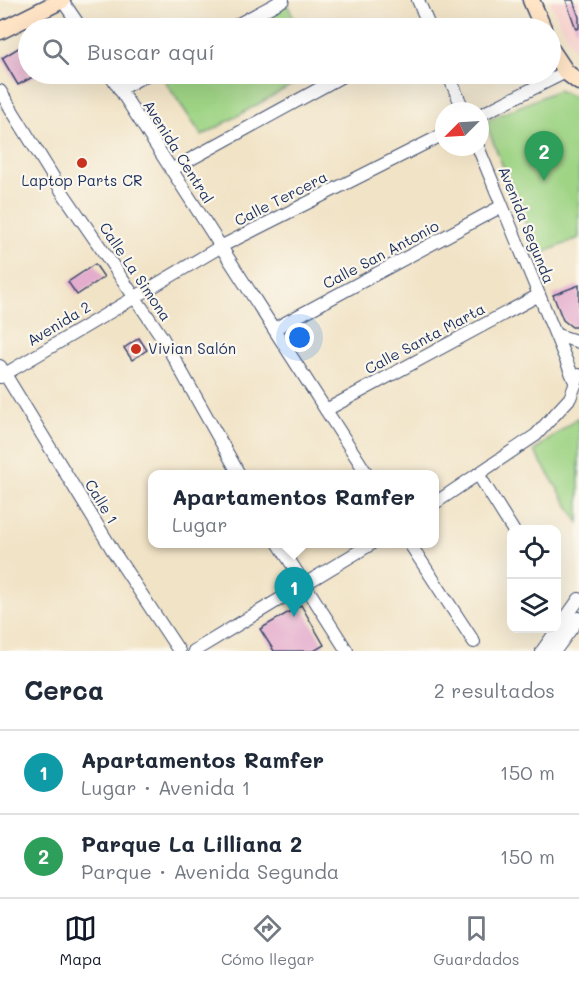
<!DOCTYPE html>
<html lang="es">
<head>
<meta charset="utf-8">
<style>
	body { margin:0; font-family:Mali,sans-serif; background:#f6f6f7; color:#1f2937 }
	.controls { position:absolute; right:18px; bottom:18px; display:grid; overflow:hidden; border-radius:12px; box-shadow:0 6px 24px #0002 }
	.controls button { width:54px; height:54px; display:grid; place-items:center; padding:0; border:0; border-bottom:2px solid #e0e1e3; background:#fff; color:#1f2937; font:30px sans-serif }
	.compass { position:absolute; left:435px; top:102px; width:54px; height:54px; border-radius:50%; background:#fff; box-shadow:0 6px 24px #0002; rotate:246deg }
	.you { position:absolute; left:300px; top:338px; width:21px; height:21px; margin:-15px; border:4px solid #fff; border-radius:50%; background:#1a73e8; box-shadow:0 0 0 9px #1a73e833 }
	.badge { display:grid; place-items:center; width:39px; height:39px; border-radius:50%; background:#111827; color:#fff; font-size:20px; font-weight:700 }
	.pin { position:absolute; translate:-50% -50px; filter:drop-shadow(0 2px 3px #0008) }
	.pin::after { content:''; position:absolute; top:32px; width:21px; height:18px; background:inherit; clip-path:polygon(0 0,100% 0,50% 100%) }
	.popup { position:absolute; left:148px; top:470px; width:291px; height:78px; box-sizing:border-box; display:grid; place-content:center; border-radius:12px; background:#fff; filter:drop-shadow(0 2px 4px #0005); font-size:20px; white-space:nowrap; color:#747a83 }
	.popup b { font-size:22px; color:#1f2937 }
	.popup::after { content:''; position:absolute; left:50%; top:100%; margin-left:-12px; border:12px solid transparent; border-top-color:#fff }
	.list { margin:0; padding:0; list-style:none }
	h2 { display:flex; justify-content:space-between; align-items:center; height:78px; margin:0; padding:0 24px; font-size:26px }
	h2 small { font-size:20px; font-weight:400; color:#747a83 }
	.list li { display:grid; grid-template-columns:39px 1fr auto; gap:18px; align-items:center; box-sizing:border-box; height:84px; padding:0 24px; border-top:2px solid #e0e1e3 }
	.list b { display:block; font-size:22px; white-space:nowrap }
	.list p { margin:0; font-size:20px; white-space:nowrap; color:#747a83 }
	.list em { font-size:20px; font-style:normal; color:#747a83 }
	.icon { flex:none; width:33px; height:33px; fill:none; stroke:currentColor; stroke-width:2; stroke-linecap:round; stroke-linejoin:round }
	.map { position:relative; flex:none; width:579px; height:651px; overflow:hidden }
	.search { position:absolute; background:#fff; box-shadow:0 6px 24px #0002; left:18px; right:18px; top:18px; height:66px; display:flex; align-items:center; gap:15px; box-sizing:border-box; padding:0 21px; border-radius:33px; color:#747a83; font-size:22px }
	.sheet { height:246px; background:#fff }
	nav { display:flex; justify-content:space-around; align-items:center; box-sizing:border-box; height:84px; border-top:2px solid #e0e1e3; background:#fff; font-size:16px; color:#747a83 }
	nav a { display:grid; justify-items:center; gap:3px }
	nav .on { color:#111827 }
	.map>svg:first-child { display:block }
	.built { fill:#f7d0cd }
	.green { fill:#9fd485; stroke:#5d8272; stroke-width:1.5 }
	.building { fill:#e4accd }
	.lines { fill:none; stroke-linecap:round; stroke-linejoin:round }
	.minor-casing { stroke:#3b4a6e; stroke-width:14 }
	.secondary-casing { stroke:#3b4a6e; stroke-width:19 }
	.minor { stroke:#fff; stroke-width:12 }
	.secondary { stroke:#ffe4c6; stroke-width:16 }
	.poi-dot { fill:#c8321e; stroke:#fbf7ec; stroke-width:2 }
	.labels { text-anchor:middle; stroke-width:4.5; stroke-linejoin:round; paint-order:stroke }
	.street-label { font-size:15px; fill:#1b2f5e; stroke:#fbf7ec }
	.poi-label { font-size:15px; fill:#1b2f5e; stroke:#fbf7ec }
</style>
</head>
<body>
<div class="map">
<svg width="579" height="651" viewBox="0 0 579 651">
	<rect width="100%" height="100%" fill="#fbf7ec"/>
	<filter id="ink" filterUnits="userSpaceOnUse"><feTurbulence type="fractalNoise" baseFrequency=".0167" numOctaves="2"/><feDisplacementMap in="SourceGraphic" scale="12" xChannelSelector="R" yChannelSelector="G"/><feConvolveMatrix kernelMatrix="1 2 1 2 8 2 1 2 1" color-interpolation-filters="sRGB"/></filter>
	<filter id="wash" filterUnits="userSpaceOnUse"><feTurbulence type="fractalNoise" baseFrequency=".008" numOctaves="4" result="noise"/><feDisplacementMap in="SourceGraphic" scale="24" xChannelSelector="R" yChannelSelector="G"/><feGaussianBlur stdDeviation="1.35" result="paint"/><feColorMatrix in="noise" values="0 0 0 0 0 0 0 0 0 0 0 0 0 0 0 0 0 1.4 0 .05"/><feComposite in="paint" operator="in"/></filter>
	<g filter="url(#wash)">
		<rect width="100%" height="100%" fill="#f1e3c6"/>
		<!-- built -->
		<path class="built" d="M550 0H579V61L557 16Z"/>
		<!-- green -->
		<g class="green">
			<path d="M285 0 299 28H232Z"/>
			<path d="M160 74H311L202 136Z"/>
			<path d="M558 90 579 99V238L538 255 486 124 490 119Z"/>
			<path d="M579 417V523L534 451Z"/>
		</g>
		<g id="blocks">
			<!-- building -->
			<g class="building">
				<path d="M566 0H573L579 17V28L576 29Z"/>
				<path d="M28 42V74H38L18 85 2 58Z"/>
				<path d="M95 264 104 277 77 295 68 282Z"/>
				<path d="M579 285V327H572L563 320 553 295Z"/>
				<path d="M139 338 147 350 132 360 124 348Z"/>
				<path d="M301 605 324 645 314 651H274L260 629Z"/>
			</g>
		</g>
	</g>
	<g filter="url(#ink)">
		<use href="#blocks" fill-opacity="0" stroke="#3b4a6e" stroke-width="1.5"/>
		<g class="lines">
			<defs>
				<g id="minor">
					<path d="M62 0 81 28"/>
					<path d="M418 0 430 28"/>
					<path d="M231 28 283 0"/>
					<path d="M110 74 367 474"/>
					<path d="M448 74 464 111"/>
					<path d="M120 89 148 74"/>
					<path d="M0 91 63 193 162 337 239 474"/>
					<path d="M480 115 566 72"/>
					<path d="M478 147 575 382"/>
					<path d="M171 170 346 74"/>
					<path d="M274 329 502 206"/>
					<path d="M557 335 579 342"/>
					<path d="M0 366 115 554 179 651"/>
					<path d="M0 377 220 247 444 134"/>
					<path d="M326 410 539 295"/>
					<path d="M478 474 513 530"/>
					<path d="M435 503 536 435 570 398 579 375"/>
					<path d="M279 544 347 651"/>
					<path d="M410 544 474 642"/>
					<path d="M194 651 371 544"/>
					<path d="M542 651 579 599"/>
					<path d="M555 651 579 618"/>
				</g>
				<g id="secondary">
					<path d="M531 0 543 28"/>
					<path d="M0 31 62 0"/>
					<path d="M550 48 566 72 579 82"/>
				</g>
			</defs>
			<!-- minor casing -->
			<use href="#minor" class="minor-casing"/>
			<!-- secondary casing -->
			<use href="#secondary" class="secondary-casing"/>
			<!-- minor -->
			<use href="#minor" class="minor"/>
			<!-- secondary -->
			<use href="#secondary" class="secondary"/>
		</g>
	</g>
	<!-- markers -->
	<g class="poi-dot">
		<circle cx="82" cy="163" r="6"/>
		<circle cx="136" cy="349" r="6"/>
	</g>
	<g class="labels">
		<!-- street labels -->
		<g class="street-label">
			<text transform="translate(178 152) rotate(58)" y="5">Avenida Central</text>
			<text transform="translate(281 199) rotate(-27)" y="5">Calle Tercera</text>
			<text transform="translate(526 225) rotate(68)" y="5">Avenida Segunda</text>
			<text transform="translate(381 255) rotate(-28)" y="5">Calle San Antonio</text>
			<text transform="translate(135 272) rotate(56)" y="5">Calle La Simona</text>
			<text transform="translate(59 324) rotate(-31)" y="5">Avenida 2</text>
			<text transform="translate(425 339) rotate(-28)" y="5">Calle Santa Marta</text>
			<text transform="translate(101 502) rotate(59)" y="5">Calle 1</text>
		</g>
		<!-- poi labels -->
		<g class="poi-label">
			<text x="82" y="186">Laptop Parts CR</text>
			<text x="148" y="354" text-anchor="start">Vivian Salón</text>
		</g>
	</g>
</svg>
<div class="controls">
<button><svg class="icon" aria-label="locate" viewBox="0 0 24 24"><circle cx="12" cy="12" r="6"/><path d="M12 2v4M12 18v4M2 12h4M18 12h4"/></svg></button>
<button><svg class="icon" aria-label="layers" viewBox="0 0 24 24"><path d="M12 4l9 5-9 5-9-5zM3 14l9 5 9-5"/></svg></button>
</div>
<svg class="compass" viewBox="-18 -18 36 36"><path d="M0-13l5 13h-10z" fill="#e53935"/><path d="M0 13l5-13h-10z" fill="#747a83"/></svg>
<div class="you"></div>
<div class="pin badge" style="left:294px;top:617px;background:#0f9aa8">1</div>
<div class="popup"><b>Apartamentos Ramfer</b>Lugar</div>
<div class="pin badge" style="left:544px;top:181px;background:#2e9e5b">2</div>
<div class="search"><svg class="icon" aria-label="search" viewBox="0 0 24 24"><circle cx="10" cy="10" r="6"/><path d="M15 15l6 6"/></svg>Buscar aquí</div>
</div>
<section class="sheet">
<h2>Cerca<small>2 resultados</small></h2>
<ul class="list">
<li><span class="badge" style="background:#0f9aa8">1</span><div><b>Apartamentos Ramfer</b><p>Lugar · Avenida 1</p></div><em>150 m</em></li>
<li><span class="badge" style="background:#2e9e5b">2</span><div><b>Parque La Lilliana 2</b><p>Parque · Avenida Segunda</p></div><em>150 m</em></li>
</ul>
</section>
<nav>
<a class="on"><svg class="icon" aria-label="map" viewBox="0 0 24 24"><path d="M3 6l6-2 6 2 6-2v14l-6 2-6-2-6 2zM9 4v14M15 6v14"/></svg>Mapa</a>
<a><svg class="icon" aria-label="directions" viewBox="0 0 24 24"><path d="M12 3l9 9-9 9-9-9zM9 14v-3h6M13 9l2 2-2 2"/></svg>Cómo llegar</a>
<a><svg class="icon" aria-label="saved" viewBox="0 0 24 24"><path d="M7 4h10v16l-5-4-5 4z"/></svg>Guardados</a>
</nav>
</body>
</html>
